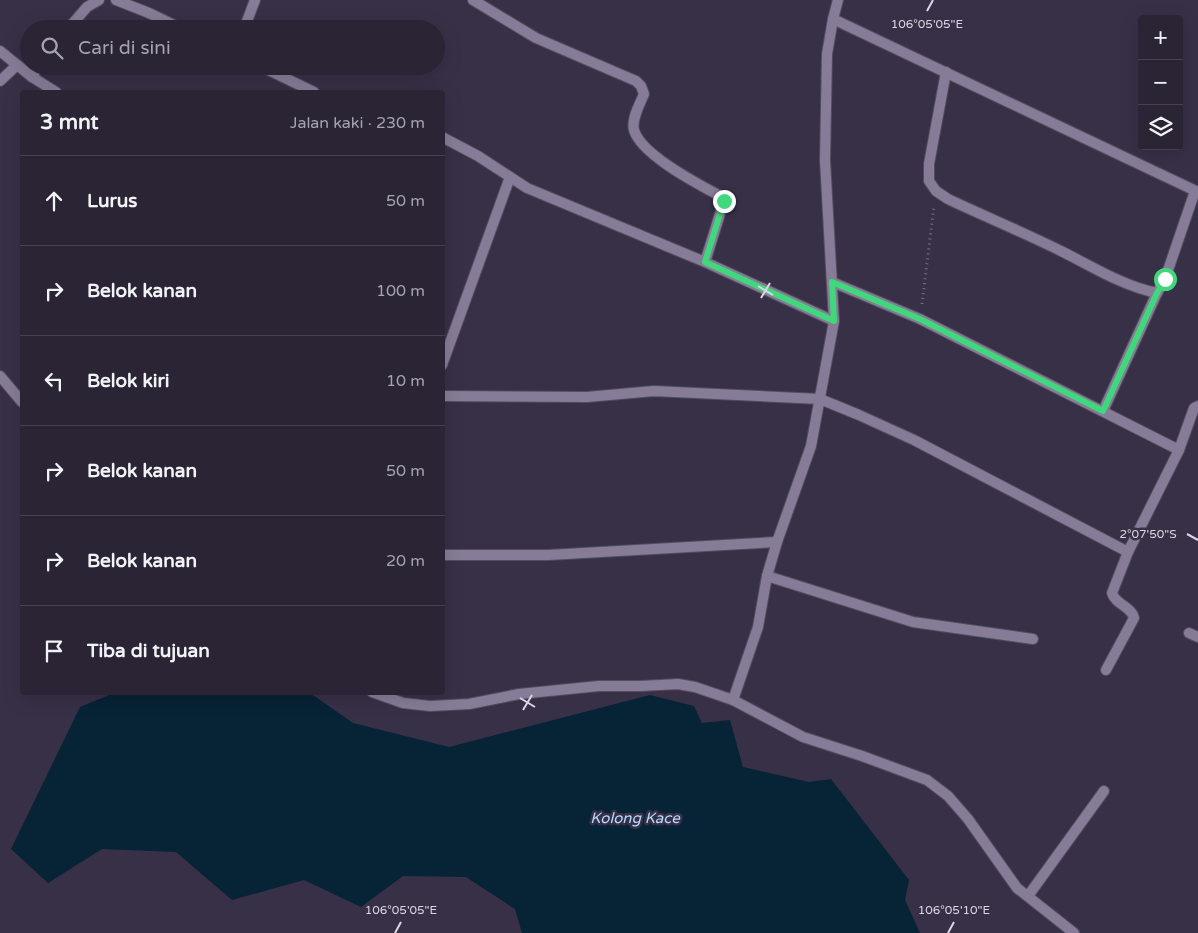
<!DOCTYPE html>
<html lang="id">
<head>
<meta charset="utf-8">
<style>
	body { margin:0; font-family:"Varela Round",sans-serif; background:#322c3d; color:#f1f3f6 }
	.controls { position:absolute; right:15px; top:15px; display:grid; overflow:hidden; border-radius:5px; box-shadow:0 5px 20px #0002 }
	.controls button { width:45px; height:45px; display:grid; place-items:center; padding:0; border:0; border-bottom:1px solid #464150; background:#2a2435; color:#f1f3f6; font:25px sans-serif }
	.stop { position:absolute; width:15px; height:15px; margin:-11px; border:4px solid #41d77c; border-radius:50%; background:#fff }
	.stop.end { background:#41d77c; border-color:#fff; box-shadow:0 1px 5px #0008 }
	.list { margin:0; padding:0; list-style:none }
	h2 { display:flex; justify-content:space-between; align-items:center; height:65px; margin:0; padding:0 20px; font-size:21px }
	h2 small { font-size:16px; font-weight:400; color:#a5a4ad }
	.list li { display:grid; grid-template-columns:32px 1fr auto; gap:15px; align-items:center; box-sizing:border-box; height:90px; padding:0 20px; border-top:1px solid #464150 }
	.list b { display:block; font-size:19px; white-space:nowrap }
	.list em { font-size:16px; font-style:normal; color:#a5a4ad }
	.icon { flex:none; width:28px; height:28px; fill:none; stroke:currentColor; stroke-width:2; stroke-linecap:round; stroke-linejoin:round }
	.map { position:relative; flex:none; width:1198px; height:933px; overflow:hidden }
	.search { position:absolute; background:#2a2435; box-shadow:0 5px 20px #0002; left:20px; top:20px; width:425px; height:55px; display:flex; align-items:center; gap:12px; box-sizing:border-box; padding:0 18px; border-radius:28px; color:#a5a4ad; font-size:19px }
	.panel { position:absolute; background:#2a2435; box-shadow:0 5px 20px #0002; left:20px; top:90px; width:425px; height:605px; border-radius:5px }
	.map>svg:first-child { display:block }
	.water { fill:#072336 }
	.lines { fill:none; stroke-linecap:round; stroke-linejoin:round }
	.minor-casing { stroke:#544d60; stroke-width:12 }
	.path { stroke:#777084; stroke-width:3; stroke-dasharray:1 4; stroke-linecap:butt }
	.minor { stroke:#867c97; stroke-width:10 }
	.route { stroke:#41d77c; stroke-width:6 }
	.ticks { fill:none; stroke:#dbd6e5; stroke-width:2 }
	.labels { text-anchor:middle; stroke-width:5; stroke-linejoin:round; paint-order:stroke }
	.water-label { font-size:15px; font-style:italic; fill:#b3ddfe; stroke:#383047 }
	.ticks-label { font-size:12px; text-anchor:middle; fill:#dbd6e5; stroke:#383047; stroke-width:5; stroke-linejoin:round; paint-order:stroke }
</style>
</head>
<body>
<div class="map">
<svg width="1198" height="933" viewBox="0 0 1198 933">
	<rect width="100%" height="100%" fill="#383047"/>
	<!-- water -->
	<path class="water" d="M114 693H310L353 723 449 747 650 695 694 706 702 723 730 720 743 767 809 782 831 779 909 880 905 900 920 933H522L515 909 466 877 403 876 361 907 304 880 232 900 176 852 102 849 48 883 11 849 80 707Z"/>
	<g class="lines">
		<defs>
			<g id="minor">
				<path d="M116 0 149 13 182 29"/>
				<path d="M473 0 536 38 636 81 641 86 644 94C640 104 631 119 634 130 641 155 700 185 722 197L724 201 705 262"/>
				<path d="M833 19 1198 192"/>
				<path d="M68 29 87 7 99 0"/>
				<path d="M244 29 255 0"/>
				<path d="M0 51 32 77 56 92"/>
				<path d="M260 66 314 92"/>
				<path d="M946 72 929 164V181L936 191 948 199C986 217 1025 233 1063 252 1093 267 1123 286 1157 293L1165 279 1195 191"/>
				<path d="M32 77 38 66"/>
				<path d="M0 81 17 65"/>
				<path d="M442 137 478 156 527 188 705 262 834 321"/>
				<path d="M832 282 920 319 1179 450"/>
				<path d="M442 365 510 177"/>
				<path d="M0 376 22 402"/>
				<path d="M442 396 587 397 654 391 820 399 859 415 914 440 1128 552"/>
				<path d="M1103 411 1157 293"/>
				<path d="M442 555H548L777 542"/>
				<path d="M767 576 913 622 1033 639"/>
				<path d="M1189 633 1198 637"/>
				<path d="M1106 670 1134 618C1132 607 1115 604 1112 593L1128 552 1179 450 1194 408 1198 406"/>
				<path d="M372 692 403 703 430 706 469 704 519 694 599 686H641L678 684 695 687 733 700 803 737 862 756 927 780 948 796 968 819 1017 888 1074 933"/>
				<path d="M733 700 758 627 767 576 777 542 811 446 834 321 825 160 827 54 833 19 838 0"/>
				<path d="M1028 896 1104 791"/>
			</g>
		</defs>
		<!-- minor casing -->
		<use href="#minor" class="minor-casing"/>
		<!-- path -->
		<path class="path" d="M922 304 934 206"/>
		<!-- minor -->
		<use href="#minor" class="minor"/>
	</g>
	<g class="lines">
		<!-- route -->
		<path class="route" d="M724 201 705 262 834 321 832 282 920 319 1103 411 1157 293 1165 279"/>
	</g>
	<!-- ticks -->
	<path class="ticks" d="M927 11 933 0M758 286 773 295M761 298 770 283M1187 534 1198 540M520 698 535 707M523 710 532 695M395 933 401 922M948 933 954 922"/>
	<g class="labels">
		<!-- water labels -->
		<g class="water-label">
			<text x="635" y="823">Kolong Kace</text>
		</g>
	</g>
	<g class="ticks-label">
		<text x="927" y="28">106°05'05"E</text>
		<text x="1148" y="538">2°07'50"S</text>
		<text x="401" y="914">106°05'05"E</text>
		<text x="954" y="914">106°05'10"E</text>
	</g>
</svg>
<div class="controls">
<button>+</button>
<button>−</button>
<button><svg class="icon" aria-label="layers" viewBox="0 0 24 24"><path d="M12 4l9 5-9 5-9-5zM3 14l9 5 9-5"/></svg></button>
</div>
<div class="stop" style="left:1165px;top:279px"></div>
<div class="stop end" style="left:724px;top:201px"></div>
<div class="search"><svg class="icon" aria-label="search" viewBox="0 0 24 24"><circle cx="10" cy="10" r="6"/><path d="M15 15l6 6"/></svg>Cari di sini</div>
<section class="panel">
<h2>3 mnt<small>Jalan kaki · 230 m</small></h2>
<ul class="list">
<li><svg class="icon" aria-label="ahead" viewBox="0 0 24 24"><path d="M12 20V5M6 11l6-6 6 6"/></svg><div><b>Lurus</b></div><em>50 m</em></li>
<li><svg class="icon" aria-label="right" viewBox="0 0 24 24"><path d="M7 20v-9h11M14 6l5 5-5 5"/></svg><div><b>Belok kanan</b></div><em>100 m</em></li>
<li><svg class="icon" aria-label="left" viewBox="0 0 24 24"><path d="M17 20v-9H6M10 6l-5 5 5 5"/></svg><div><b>Belok kiri</b></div><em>10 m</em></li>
<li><svg class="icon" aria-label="right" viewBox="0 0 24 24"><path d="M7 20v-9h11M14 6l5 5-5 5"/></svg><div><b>Belok kanan</b></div><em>50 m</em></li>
<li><svg class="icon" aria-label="right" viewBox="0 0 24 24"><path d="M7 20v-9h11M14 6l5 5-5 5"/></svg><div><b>Belok kanan</b></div><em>20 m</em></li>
<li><svg class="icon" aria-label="arrive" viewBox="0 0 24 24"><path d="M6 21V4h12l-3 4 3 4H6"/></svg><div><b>Tiba di tujuan</b></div></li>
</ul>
</section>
</div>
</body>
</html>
